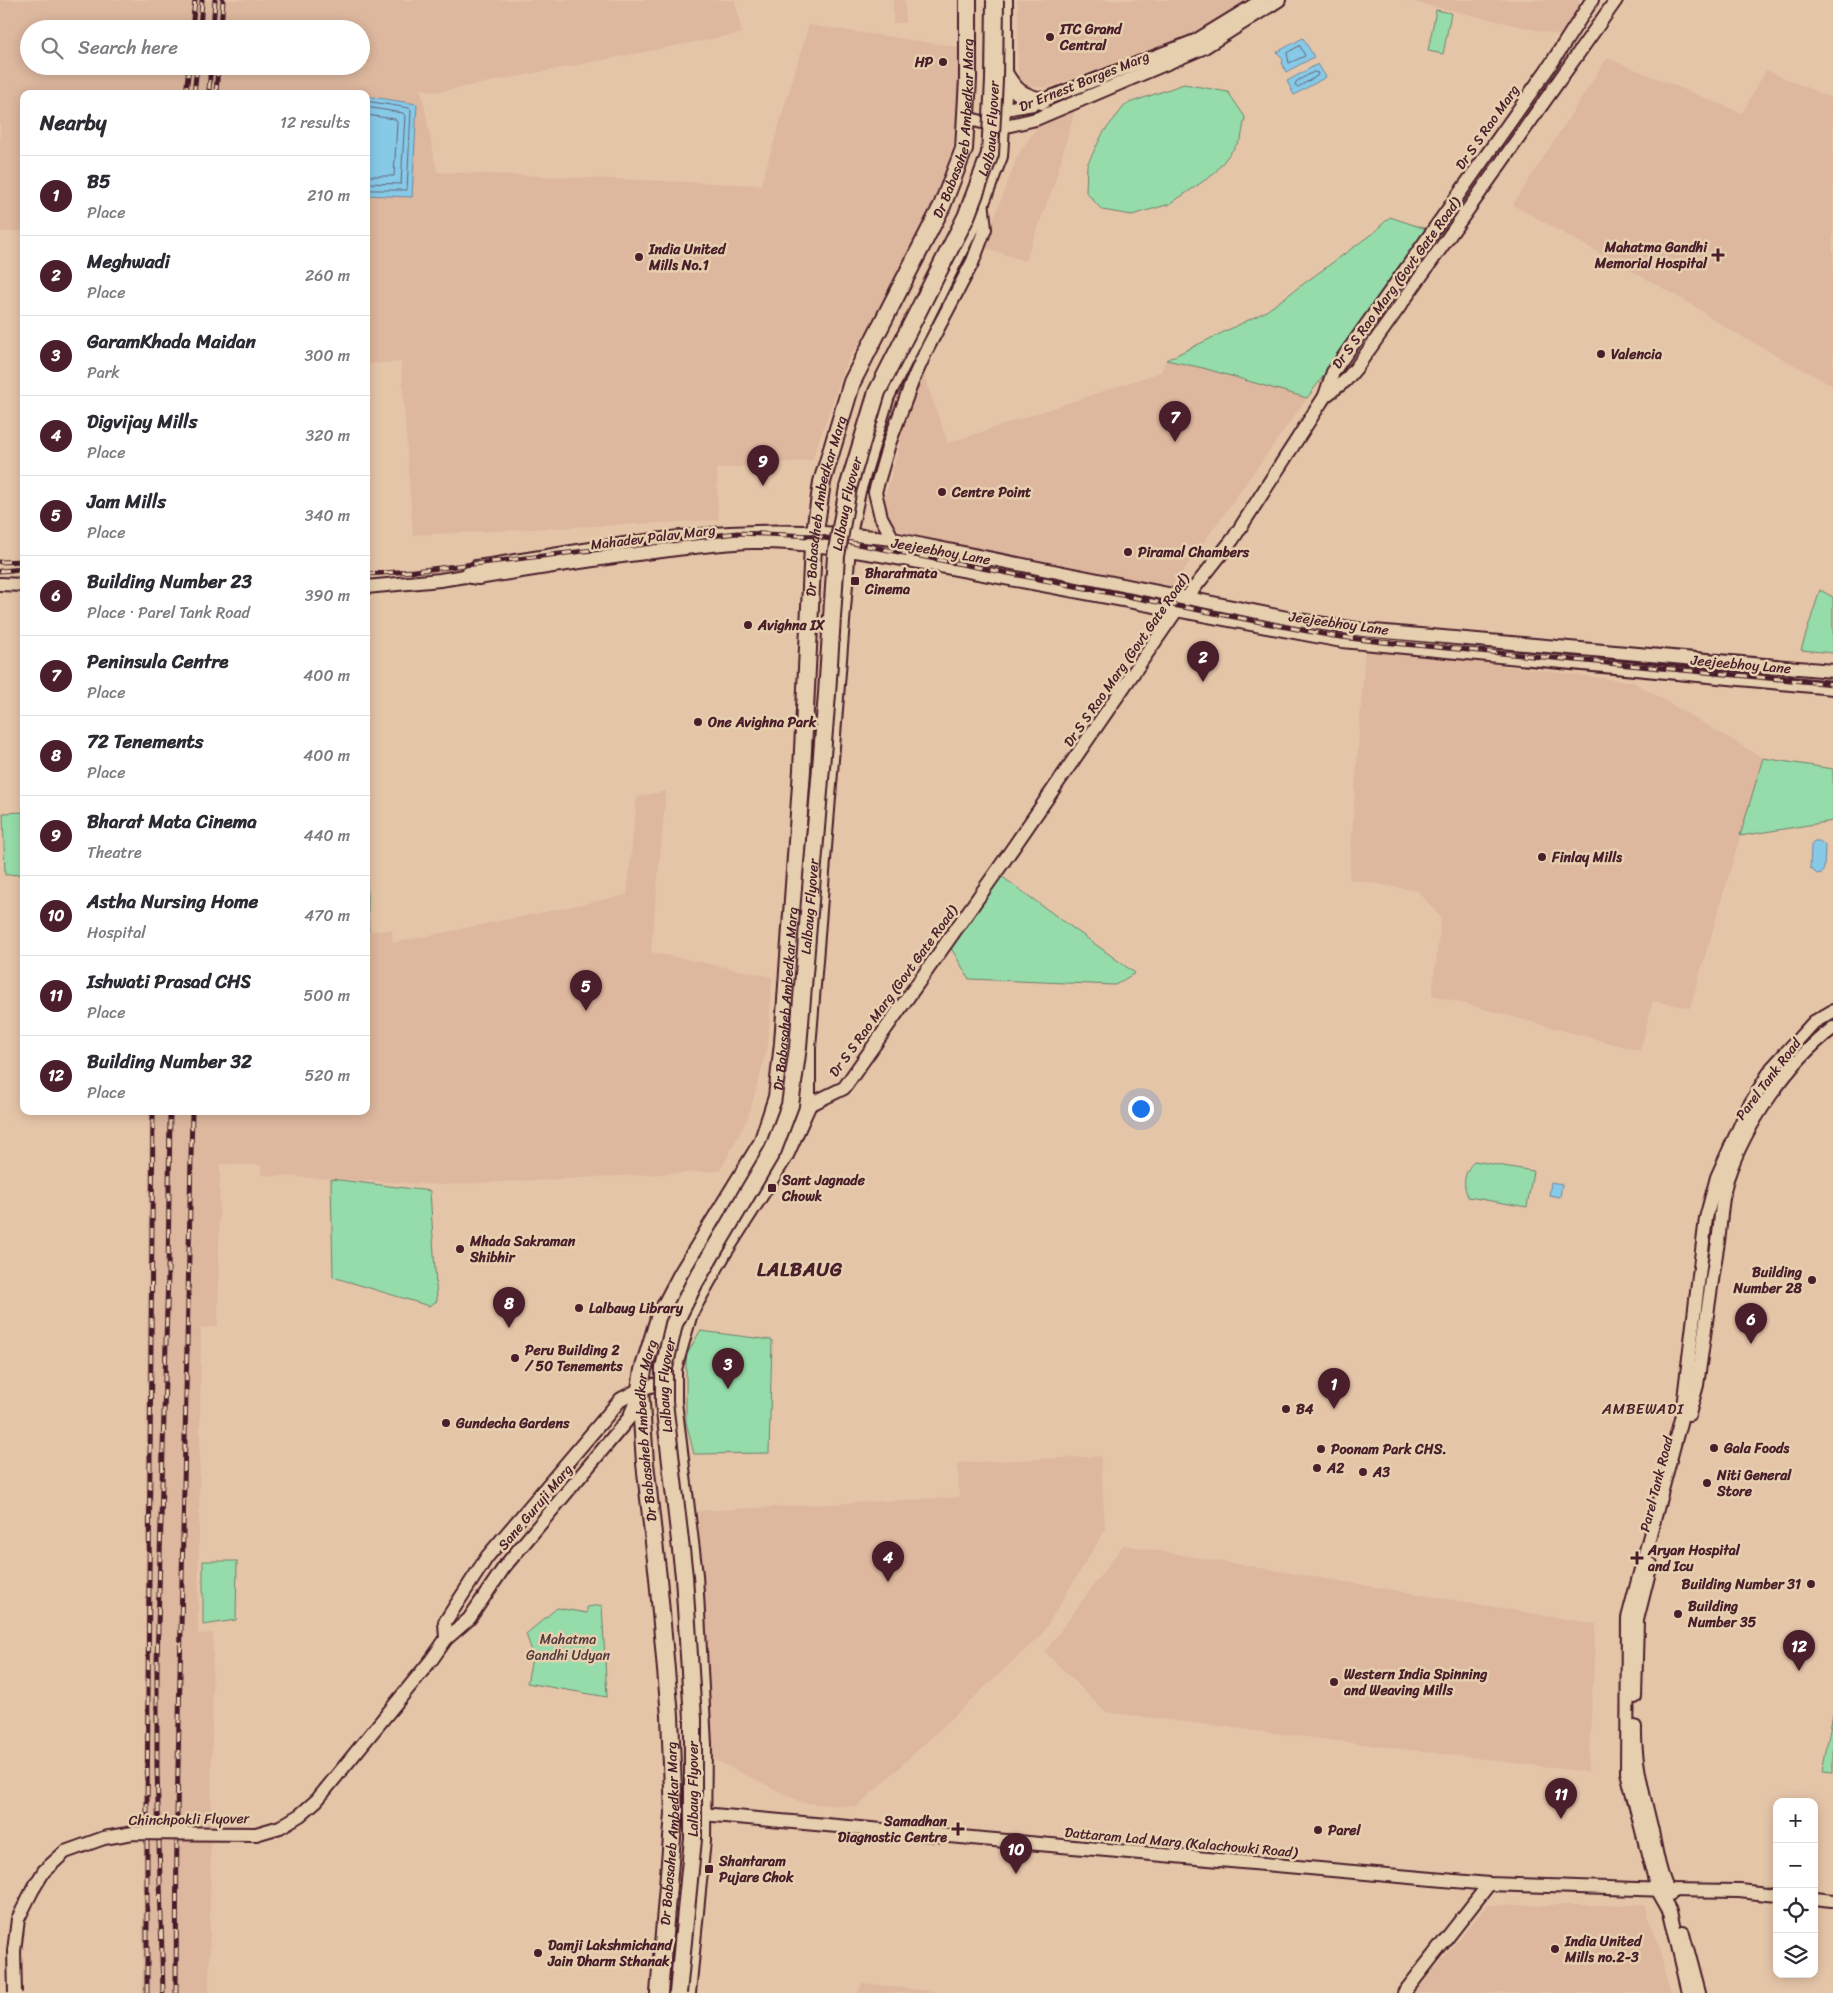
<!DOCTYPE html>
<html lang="en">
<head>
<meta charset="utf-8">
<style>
	body { margin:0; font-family:Sriracha,sans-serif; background:#f7f7f7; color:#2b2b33 }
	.controls { position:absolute; right:15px; bottom:15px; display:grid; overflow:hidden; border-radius:10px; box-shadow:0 2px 12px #0003 }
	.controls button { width:45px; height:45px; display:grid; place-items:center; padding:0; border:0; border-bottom:1px solid #e1e1e2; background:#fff; color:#2b2b33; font:25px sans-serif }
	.you { position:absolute; left:1140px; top:1108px; width:18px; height:18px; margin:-12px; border:4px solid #fff; border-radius:50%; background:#1a73e8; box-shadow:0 0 0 8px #1a73e833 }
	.badge { display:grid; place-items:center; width:32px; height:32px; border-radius:50%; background:#4a1f2b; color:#fff; font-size:16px; font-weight:700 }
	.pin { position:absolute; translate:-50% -41px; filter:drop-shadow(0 1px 2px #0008) }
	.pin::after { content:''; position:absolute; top:26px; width:18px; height:15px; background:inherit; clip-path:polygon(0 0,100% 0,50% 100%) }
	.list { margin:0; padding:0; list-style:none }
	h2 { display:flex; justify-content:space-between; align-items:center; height:65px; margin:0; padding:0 20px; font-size:21px }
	h2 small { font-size:16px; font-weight:400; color:#7c7c81 }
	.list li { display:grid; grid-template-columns:32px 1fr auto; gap:15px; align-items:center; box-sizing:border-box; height:80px; padding:0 20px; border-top:1px solid #e1e1e2 }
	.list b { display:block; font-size:19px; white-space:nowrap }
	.list p { margin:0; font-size:16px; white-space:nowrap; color:#7c7c81 }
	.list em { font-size:16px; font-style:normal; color:#7c7c81 }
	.icon { flex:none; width:28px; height:28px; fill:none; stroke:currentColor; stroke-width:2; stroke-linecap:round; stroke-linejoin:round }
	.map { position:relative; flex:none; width:1833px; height:1993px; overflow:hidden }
	.search { position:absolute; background:#fff; box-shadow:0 2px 12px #0003; left:20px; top:20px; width:350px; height:55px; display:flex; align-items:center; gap:12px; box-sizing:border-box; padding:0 18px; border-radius:28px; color:#7c7c81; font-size:19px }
	.panel { position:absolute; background:#fff; box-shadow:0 2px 12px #0003; left:20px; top:90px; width:350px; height:1025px; border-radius:10px }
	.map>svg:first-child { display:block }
	.built { fill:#ddb79e; fill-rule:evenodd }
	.green { fill:#95dcaa; stroke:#707e6a }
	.water { fill:#87cae8; stroke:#6f869c }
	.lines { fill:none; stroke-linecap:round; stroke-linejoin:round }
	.shore { stroke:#626377; stroke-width:1 }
	.secondary-casing { stroke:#4a1f2b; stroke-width:16 }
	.highway-casing { stroke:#4a1f2b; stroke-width:20 }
	.secondary { stroke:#e6cfaf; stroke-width:12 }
	.highway { stroke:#e6cfaf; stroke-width:16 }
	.rail-casing { stroke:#4a1f2b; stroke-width:5 }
	.rail { stroke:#e6cfaf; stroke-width:3; stroke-dasharray:9; stroke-linecap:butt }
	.secondary-bridge-casing { stroke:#4a1f2b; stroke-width:16; stroke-linecap:butt }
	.highway-bridge-casing { stroke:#4a1f2b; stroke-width:20; stroke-linecap:butt }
	.secondary-bridge { stroke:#e6cfaf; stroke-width:12 }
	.highway-bridge { stroke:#e6cfaf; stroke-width:16 }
	.poi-dot { fill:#4a1f2b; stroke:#e6cfaf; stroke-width:2 }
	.labels { text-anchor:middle; stroke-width:5; stroke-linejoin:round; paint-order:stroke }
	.poi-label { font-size:14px; font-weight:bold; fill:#4a1f2b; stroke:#e6cfaf; text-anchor:start }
	.street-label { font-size:14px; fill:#4a1f2b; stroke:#e6cfaf }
	.park-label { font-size:14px; fill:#553b3e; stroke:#e6cfaf }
	.neighbourhood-label { font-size:15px; letter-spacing:1px; fill:#4a1f2b; stroke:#e6cfaf }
	.district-label { font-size:19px; font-weight:bold; letter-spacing:1px; fill:#4a1f2b; stroke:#e6cfaf }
</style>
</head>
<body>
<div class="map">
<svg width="1833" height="1993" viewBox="0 0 1833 1993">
	<rect width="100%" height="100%" fill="#e5c5a8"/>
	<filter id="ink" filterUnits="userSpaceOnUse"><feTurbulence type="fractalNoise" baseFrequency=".02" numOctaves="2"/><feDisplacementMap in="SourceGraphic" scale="10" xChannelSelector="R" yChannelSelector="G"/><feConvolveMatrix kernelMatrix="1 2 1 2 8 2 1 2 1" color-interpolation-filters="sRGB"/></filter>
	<g filter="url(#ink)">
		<!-- built -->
		<g class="built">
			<path d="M0 0H735L742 33 438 92 421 89 437 172 761 185 809 25 960 47 962 92 957 130 933 217 890 297 847 362 812 460 717 469 718 520 413 535 401 362 366 364V94H24V231L0 232ZM29 29H361V66H29Z"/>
			<rect x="893" y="0" width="12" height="23"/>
			<path d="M1018 0H1251L1192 35 1046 88 1030 86 1018 78Z"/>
			<path d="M1405 0H1578L1581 10 1563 36Z"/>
			<path d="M1607 58 1742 113 1766 70 1833 99V386L1726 328 1693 305 1513 205Z"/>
			<path d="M1076 106 1054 185 1025 261 983 247 1018 155 1039 124Z"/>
			<path d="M1166 360 1203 368 1307 398 1173 585 1160 590 914 538 893 527 883 505 906 421 923 374 948 443 1161 372Z"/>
			<path d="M1365 648 1633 682 1763 758 1690 1008 1653 1001 1640 1051 1432 995 1441 918 1418 891 1349 879Z"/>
			<path d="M666 791 651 952 772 977 768 1045 748 1118 720 1171 442 1185 261 1175V1165L220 1164 218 1326 201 1328 198 1634 213 1633 209 1993H142L149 1111H366V931L392 930 393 943 627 895 637 797Z"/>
			<path d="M1101 1456 1105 1530 1042 1634 857 1807 803 1803 711 1758 698 1511 959 1497 958 1463Z"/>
			<path d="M1123 1545 1596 1624 1588 1772 1105 1712 1045 1652Z"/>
			<path d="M1487 1905H1645L1672 1993H1415Z"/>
			<path d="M862 1983 941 1993H858Z"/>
		</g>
		<!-- green -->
		<g class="green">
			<path d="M1436 10 1451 13 1443 54 1428 51Z"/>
			<path d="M1184 84 1228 92 1245 117 1241 139 1214 174 1170 204 1132 215 1102 210 1086 192 1087 165 1103 133 1126 104Z"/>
			<path d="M1390 217 1432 231 1307 398 1203 368 1166 360 1265 312 1373 233Z"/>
			<path d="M1820 590 1833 597V653L1801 650Z"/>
			<path d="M1763 758 1833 769V821L1740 836Z"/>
			<path d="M24 812V874L5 875 3 813Z"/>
			<path d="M366 850 369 931H366Z"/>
			<path d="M1001 876 1135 973 1115 985 969 979 951 948Z"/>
			<path d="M1474 1161 1533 1171 1527 1207 1468 1197C1462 1183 1464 1173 1474 1161Z"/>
			<path d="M331 1179 430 1191 437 1301 429 1306 333 1277Z"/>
			<path d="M700 1331 772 1340 769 1453 694 1454 686 1422V1356Z"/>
			<path d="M203 1561H237L236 1620 203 1625Z"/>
			<path d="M602 1605 607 1697 527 1683 533 1654 526 1634 557 1608 587 1613V1607Z"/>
			<path d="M1833 1713V1773L1822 1772Z"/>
		</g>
		<!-- water -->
		<g class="water">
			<path d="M1303 38 1314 57 1286 72 1282 64 1283 59 1277 52Z"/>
			<path d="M1318 64 1326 77 1294 95 1287 81Z"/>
			<path d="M366 96 417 104 412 197 366 195Z"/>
			<path d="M1814 841H1819L1825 845 1824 868 1822 873 1817 874 1810 868 1811 846Z"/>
			<path d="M1551 1182 1562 1184 1560 1197 1549 1195Z"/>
		</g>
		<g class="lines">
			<!-- shore -->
			<g class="shore">
				<path d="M1300 46 1305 56 1289 63 1287 53Z"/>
				<path d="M1314 72 1318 73 1317 76 1298 87 1295 86 1296 82Z"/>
				<path d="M366 101 409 108 411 110 407 190H366"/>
				<path d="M366 107 403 113 405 116 401 184 366 183"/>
				<path d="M366 115 395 119 397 122 394 176H366"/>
			</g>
			<defs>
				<g id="secondary">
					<path d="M995 111 1033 104 1195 41 1262 0"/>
					<path d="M966 118 1002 127 1036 119 1203 48 1279 0"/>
					<path d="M1325 396 1333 372 1551 64 1592 0"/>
					<path d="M893 539 881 517 875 492 889 444 912 382 927 349 973 261 985 229 982 200"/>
					<path d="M465 576 476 567 491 565C578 551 668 534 756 532 802 530 848 534 893 539L1292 619 1363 630 1833 671"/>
					<path d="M0 584 24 585"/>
					<path d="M366 587 440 580 465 576 478 578C539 568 600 558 662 551 692 547 722 543 752 542 807 541 861 552 914 561L1342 641 1833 688"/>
					<path d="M807 1106 844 1088 997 871 1176 611 1233 539 1325 396 1345 381 1356 368 1616 0"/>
					<path d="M1689 1414 1697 1385C1704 1338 1710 1290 1718 1242 1721 1222 1721 1198 1727 1179 1745 1125 1788 1062 1833 1028"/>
					<path d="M446 1639 445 1622 487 1557 621 1399 640 1389 671 1380"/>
					<path d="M432 1659 446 1639 469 1619 505 1566 629 1418 639 1394"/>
					<path d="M1635 1697 1637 1620 1651 1564"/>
					<path d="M1635 1727C1634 1763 1644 1797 1652 1831 1656 1853 1660 1876 1670 1895"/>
					<path d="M674 1814H702L1489 1884 1667 1890 1739 1891 1777 1895"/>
					<path d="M1814 1899 1833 1901"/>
					<path d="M1683 1933 1699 1993"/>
					<path d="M1404 1993 1489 1884"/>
					<path d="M1689 1993 1670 1912 1657 1889 1627 1772 1628 1618 1682 1415 1706 1218 1717 1177 1749 1106 1772 1068 1814 1022 1833 1011"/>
				</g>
				<g id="highway">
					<path d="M1004 73C1015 92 1021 96 1042 101"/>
					<path id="s1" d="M659 1993 674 1814 670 1716 658 1578 645 1463 640 1389 643 1370 659 1318 682 1274 762 1143 777 1097 783 1043 802 770 813 546 822 482 852 382 942 206 964 149 968 79V0"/>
					<path d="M687 1993 702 1840 703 1745 694 1575 673 1402V1369L689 1313 722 1254 785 1155 807 1106V1048L848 534 857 491 886 396 974 220 999 156 1004 80V0"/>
				</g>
			</defs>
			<!-- secondary casing -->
			<use href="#secondary" class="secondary-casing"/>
			<!-- highway casing -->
			<use href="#highway" class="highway-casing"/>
			<!-- secondary -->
			<use href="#secondary" class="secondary"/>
			<!-- highway -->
			<use href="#highway" class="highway"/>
			<defs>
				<g id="rail">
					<path d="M192 29 195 0"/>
					<path d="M200 29 202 0"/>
					<path d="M213 29 215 0"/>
					<path d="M221 29 223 0"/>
					<path d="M209 89 211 66"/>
					<path d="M186 94 189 66"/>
					<path d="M194 94 197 66"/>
					<path d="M216 94 218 66"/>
					<path d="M0 562 24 561"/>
					<path d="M0 571 24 569"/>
					<path d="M366 574 414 571 737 533 816 536 1333 636 1382 642 1833 684"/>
					<path d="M147 1993V1813L153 1111"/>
					<path d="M163 1993 157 1767V1663L168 1272 170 1111"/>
					<path d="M176 1993 177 1814 192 1111"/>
				</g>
			</defs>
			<!-- rail casing -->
			<use href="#rail" class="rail-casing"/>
			<!-- rail -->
			<use href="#rail" class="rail"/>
			<defs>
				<path id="secondary-bridge" d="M15 1993 14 1951 18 1919 32 1891 44 1871 65 1852 104 1838 133 1833 256 1834 280 1827 300 1815 317 1800 432 1659"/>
				<g id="highway-bridge">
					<path id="s2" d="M678 1993 693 1839V1719L684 1576 664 1402V1368L674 1324 695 1282 773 1150 790 1105 798 1047 827 694 836 556 848 488 877 392 966 217 990 154 994 80 995 0"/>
				</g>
			</defs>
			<!-- secondary-bridge casing -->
			<use href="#secondary-bridge" class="secondary-bridge-casing"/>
			<!-- highway-bridge casing -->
			<use href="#highway-bridge" class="highway-bridge-casing"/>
			<!-- secondary-bridge -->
			<use href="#secondary-bridge" class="secondary-bridge"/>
			<!-- highway-bridge -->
			<use href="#highway-bridge" class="highway-bridge"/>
		</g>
	</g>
	<!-- markers -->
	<g class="poi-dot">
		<circle cx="1050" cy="37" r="5"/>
		<circle cx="943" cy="62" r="5"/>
		<path d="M1715.5 247.5h5v5h5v5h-5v5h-5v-5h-5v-5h5z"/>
		<circle cx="639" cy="257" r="5"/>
		<circle cx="1601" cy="354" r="5"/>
		<circle cx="942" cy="492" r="5"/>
		<circle cx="1128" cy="552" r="5"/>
		<rect x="850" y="576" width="10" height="10" rx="2.5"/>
		<circle cx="748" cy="625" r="5"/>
		<circle cx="698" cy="722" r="5"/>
		<circle cx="1542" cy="857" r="5"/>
		<rect x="767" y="1183" width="10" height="10" rx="2.5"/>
		<circle cx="460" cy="1249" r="5"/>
		<circle cx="1812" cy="1280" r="5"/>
		<circle cx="579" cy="1308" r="5"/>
		<circle cx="515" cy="1358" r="5"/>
		<circle cx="1286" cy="1409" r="5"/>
		<circle cx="446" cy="1423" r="5"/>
		<circle cx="1714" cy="1448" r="5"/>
		<circle cx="1321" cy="1449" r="5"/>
		<circle cx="1317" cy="1468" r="5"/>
		<circle cx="1363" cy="1472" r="5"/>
		<circle cx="1707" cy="1483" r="5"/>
		<path d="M1634.5 1550.5h5v5h5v5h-5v5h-5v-5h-5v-5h5z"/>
		<circle cx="1811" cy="1584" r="5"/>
		<circle cx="1678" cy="1614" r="5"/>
		<circle cx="1334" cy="1682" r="5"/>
		<path d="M955.5 1821.5h5v5h5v5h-5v5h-5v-5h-5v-5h5z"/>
		<circle cx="1318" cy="1830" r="5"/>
		<rect x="704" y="1864" width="10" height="10" rx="2.5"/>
		<circle cx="1555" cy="1949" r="5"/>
		<circle cx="538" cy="1953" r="5"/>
	</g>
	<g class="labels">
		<!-- poi labels -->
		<g class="poi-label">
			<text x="1060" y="34">ITC Grand<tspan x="1060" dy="16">Central</tspan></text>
			<text x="933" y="67" text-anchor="end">HP</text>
			<text x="1707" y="252" text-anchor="end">Mahatma Gandhi<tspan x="1707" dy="16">Memorial Hospital</tspan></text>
			<text x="649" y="254">India United<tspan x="649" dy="16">Mills No.1</tspan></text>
			<text x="1611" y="359">Valencia</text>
			<text x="952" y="497">Centre Point</text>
			<text x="1138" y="557">Piramal Chambers</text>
			<text x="865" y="578">Bharatmata<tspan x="865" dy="16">Cinema</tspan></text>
			<text x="758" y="630">Avighna IX</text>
			<text x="708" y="727">One Avighna Park</text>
			<text x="1552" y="862">Finlay Mills</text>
			<text x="782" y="1185">Sant Jagnade<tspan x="782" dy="16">Chowk</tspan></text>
			<text x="470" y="1246">Mhada Sakraman<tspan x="470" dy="16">Shibhir</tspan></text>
			<text x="1802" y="1277" text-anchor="end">Building<tspan x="1802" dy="16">Number 28</tspan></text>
			<text x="589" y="1313">Lalbaug Library</text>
			<text x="525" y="1355">Peru Building 2<tspan x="525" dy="16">/ 50 Tenements</tspan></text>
			<text x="1296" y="1414">B4</text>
			<text x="456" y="1428">Gundecha Gardens</text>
			<text x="1724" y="1453">Gala Foods</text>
			<text x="1331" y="1454">Poonam Park CHS.</text>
			<text x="1327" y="1473">A2</text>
			<text x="1373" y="1477">A3</text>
			<text x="1717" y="1480">Niti General<tspan x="1717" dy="16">Store</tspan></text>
			<text x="1648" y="1555">Aryan Hospital<tspan x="1648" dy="16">and Icu</tspan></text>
			<text x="1801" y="1589" text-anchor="end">Building Number 31</text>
			<text x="1688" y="1611">Building<tspan x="1688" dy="16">Number 35</tspan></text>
			<text x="1344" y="1679">Western India Spinning<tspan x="1344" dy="16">and Weaving Mills</tspan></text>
			<text x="947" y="1826" text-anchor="end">Samadhan<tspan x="947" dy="16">Diagnostic Centre</tspan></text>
			<text x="1328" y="1835">Parel</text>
			<text x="719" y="1866">Shantaram<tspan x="719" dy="16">Pujare Chok</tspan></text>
			<text x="1565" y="1946">India United<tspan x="1565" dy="16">Mills no.2-3</tspan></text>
			<text x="548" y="1950">Damji Lakshmichand<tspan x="548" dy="16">Jain Dharm Sthanak</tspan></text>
		</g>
		<!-- street labels -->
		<g class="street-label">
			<text transform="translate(1084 81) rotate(-22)" y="5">Dr Ernest Borges Marg</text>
			<text dy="5" stroke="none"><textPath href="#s1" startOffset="1930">Dr Babasaheb Ambedkar Marg</textPath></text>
			<text transform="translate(1487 127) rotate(-55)" y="5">Dr S S Rao Marg</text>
			<text dy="5" stroke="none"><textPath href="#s2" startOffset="1930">Lalbaug Flyover</textPath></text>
			<text transform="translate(1396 283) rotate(-54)" y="5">Dr S S Rao Marg (Govt Gate Road)</text>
			<text dy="5" stroke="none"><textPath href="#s2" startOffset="1525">Lalbaug Flyover</textPath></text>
			<text dy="5" stroke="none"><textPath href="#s1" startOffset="1525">Dr Babasaheb Ambedkar Marg</textPath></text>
			<text transform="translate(653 537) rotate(-7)" y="5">Mahadev Palav Marg</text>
			<text transform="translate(941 551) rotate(10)" y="5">Jeejeebhoy Lane</text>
			<text transform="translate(1339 623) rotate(8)" y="5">Jeejeebhoy Lane</text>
			<text transform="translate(1126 660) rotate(-55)" y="5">Dr S S Rao Marg (Govt Gate Road)</text>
			<text transform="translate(1741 664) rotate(5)" y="5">Jeejeebhoy Lane</text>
			<text dy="5" stroke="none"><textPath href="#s2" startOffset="1120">Lalbaug Flyover</textPath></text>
			<text transform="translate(893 991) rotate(-54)" y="5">Dr S S Rao Marg (Govt Gate Road)</text>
			<text dy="5" stroke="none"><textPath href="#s1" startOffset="1030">Dr Babasaheb Ambedkar Marg</textPath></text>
			<text transform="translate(1768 1079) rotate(-53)" y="5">Parel Tank Road</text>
			<text dy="5" stroke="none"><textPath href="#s2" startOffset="610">Lalbaug Flyover</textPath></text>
			<text dy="5" stroke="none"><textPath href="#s1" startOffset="565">Dr Babasaheb Ambedkar Marg</textPath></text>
			<text transform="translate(1656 1484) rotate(-76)" y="5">Parel Tank Road</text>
			<text transform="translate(535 1507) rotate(-50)" y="5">Sane Guruji Marg</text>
			<text transform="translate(693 1789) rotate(-90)" y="5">Lalbaug Flyover</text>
			<text transform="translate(189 1819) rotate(-1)" y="5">Chinchpokli Flyover</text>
			<text dy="5" stroke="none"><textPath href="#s1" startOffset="160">Dr Babasaheb Ambedkar Marg</textPath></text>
			<text transform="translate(1181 1842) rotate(5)" y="5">Dattaram Lad Marg (Kalachowki Road)</text>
		</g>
		<!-- park labels -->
		<g class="park-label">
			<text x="568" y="1644">Mahatma<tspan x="568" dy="16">Gandhi Udyan</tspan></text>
		</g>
		<!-- neighbourhood labels -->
		<g class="neighbourhood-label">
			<text x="1643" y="1414">AMBEWADI</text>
		</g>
		<!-- district labels -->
		<g class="district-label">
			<text x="800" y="1276">LALBAUG</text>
		</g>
	</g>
</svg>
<div class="controls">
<button>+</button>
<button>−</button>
<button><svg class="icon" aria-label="locate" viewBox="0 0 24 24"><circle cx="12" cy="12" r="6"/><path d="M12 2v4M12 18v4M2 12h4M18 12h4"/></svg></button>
<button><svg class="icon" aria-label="layers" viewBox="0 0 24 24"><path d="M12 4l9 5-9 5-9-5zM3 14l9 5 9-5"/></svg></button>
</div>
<div class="you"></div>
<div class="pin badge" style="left:1334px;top:1409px">1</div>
<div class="pin badge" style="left:1203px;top:682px">2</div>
<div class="pin badge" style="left:728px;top:1389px">3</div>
<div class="pin badge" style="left:888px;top:1582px">4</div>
<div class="pin badge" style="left:586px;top:1011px">5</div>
<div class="pin badge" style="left:1751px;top:1344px">6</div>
<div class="pin badge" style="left:1175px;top:442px">7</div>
<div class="pin badge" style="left:509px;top:1328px">8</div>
<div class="pin badge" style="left:763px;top:486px">9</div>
<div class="pin badge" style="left:1016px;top:1874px">10</div>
<div class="pin badge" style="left:1561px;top:1819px">11</div>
<div class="pin badge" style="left:1799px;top:1671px">12</div>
<div class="search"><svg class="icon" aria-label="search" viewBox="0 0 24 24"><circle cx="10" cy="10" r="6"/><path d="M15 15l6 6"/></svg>Search here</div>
<section class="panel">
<h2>Nearby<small>12 results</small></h2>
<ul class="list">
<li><span class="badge">1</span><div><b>B5</b><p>Place</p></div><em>210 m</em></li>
<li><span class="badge">2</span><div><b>Meghwadi</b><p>Place</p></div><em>260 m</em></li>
<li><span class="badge">3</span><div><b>GaramKhada Maidan</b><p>Park</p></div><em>300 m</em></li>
<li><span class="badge">4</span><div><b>Digvijay Mills</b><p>Place</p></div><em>320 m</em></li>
<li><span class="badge">5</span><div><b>Jam Mills</b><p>Place</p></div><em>340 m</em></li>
<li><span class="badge">6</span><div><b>Building Number 23</b><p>Place · Parel Tank Road</p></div><em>390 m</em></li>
<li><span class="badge">7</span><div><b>Peninsula Centre</b><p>Place</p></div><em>400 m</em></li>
<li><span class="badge">8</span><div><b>72 Tenements</b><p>Place</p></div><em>400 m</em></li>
<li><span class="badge">9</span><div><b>Bharat Mata Cinema</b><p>Theatre</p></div><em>440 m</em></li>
<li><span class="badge">10</span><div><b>Astha Nursing Home</b><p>Hospital</p></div><em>470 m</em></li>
<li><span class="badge">11</span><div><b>Ishwati Prasad CHS</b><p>Place</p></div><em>500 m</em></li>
<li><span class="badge">12</span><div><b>Building Number 32</b><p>Place</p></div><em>520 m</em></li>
</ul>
</section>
</div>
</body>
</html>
